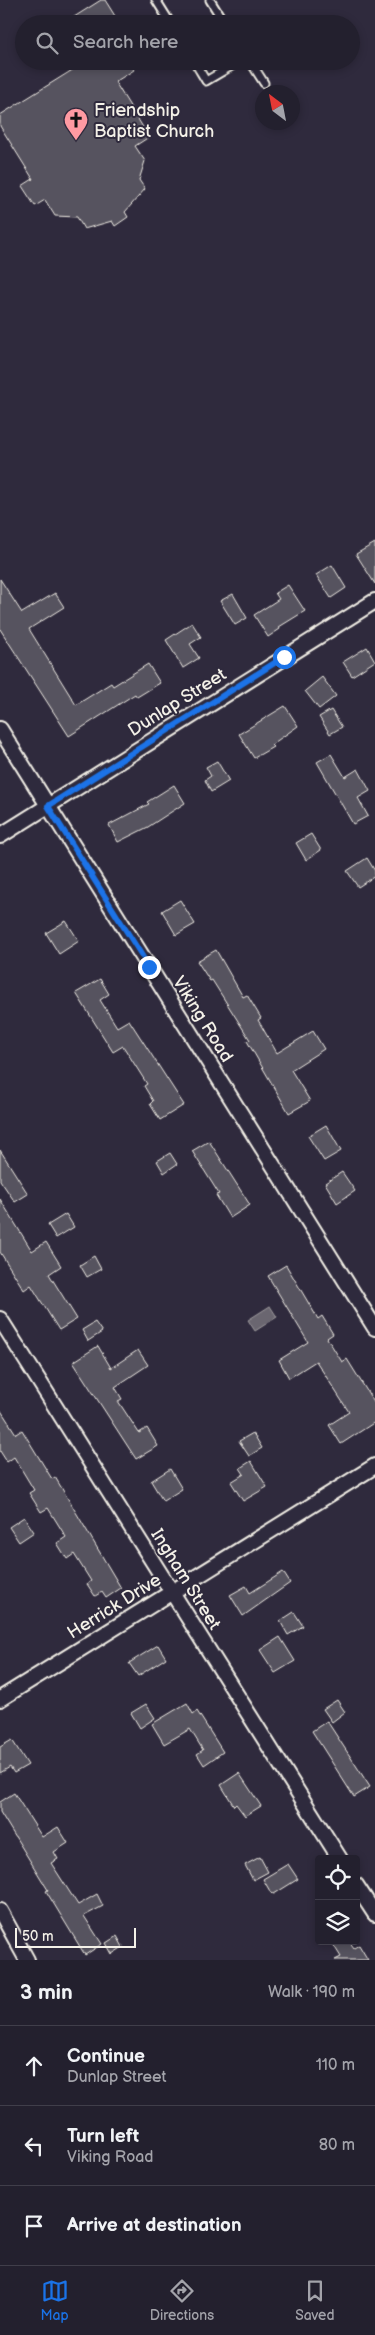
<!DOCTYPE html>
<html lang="en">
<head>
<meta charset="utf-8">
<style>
	body { margin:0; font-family:"Balsamiq Sans",sans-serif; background:#2b2836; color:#f1f3f6 }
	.controls { position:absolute; right:15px; bottom:15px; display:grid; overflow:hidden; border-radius:5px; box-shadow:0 2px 8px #0003 }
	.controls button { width:45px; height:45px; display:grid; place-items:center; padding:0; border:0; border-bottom:1px solid #403e4a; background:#23202e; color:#f1f3f6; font:25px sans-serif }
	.compass { position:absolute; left:255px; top:85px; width:45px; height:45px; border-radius:50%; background:#23202e; box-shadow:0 2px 8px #0003; rotate:328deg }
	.scale { position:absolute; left:15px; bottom:12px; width:121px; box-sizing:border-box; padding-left:5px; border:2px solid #f4f1e8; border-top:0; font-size:14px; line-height:18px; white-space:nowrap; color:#f4f1e8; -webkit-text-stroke:4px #2f2a3d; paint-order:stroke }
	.stop { position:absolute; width:15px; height:15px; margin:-11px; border:4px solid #1a73e8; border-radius:50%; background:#fff }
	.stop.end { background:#1a73e8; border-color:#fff; box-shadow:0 1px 5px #0008 }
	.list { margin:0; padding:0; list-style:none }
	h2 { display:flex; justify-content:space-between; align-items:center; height:65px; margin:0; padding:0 20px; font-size:21px }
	h2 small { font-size:16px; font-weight:400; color:#a3a3aa }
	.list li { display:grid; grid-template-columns:32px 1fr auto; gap:15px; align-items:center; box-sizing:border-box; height:80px; padding:0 20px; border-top:1px solid #403e4a }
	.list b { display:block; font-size:19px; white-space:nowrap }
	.list p { margin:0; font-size:16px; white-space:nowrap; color:#a3a3aa }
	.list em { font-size:16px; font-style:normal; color:#a3a3aa }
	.icon { flex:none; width:28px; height:28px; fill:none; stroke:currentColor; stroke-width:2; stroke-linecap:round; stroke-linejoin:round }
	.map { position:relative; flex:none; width:375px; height:1960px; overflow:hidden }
	.search { position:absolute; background:#23202e; box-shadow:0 2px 8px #0003; left:15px; right:15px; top:15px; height:55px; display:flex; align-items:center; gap:12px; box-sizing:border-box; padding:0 18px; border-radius:28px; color:#a3a3aa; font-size:19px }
	.sheet { height:305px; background:#23202e }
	nav { display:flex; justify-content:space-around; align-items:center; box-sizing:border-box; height:70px; border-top:1px solid #403e4a; background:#23202e; font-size:14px; color:#a3a3aa }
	nav a { display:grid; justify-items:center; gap:2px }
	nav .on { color:#1a73e8 }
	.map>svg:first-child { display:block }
	.water { fill:#6a6670; stroke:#a19ea0 }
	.building { fill:#56525f; stroke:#f4f1e8 }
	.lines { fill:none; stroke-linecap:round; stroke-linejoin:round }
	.service-casing { stroke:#f4f1e8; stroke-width:11 }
	.minor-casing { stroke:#f4f1e8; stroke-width:18 }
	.service { stroke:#2f2a3d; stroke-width:7 }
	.minor { stroke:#2f2a3d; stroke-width:14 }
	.route { stroke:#1a73e8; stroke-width:6 }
	.labels { text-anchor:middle; stroke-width:4; stroke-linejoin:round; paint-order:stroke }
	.poi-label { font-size:18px; fill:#f4f1e8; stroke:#2f2a3d; text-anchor:start }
	.street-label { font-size:18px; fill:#f4f1e8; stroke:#2f2a3d }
</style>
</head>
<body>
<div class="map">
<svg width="375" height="1960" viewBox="0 0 375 1960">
	<rect width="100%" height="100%" fill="#2f2a3d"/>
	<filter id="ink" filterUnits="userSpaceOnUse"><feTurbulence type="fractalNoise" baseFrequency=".02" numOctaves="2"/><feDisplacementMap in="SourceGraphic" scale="10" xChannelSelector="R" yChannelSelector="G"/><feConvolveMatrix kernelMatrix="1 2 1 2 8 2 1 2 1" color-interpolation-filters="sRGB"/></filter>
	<g filter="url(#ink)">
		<!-- water -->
		<path class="water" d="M270 1306 277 1317 255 1331 248 1320Z"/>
		<!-- building -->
		<g class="building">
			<path d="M101 0H105L120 24H63Z"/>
			<path d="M69 61H128L134 70 115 82 149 137 135 146 145 161 139 180 145 189 125 212 128 217 115 226 112 221 84 229 77 217 55 216 45 200 35 206 22 186 33 179 0 126V115L74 69Z"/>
			<path d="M375 543V584L356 554Z"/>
			<path d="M332 565 346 588 331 598 316 575Z"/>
			<path d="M0 579 22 613 55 593 64 607 29 629 76 705 111 683 113 686 148 664 160 683 137 697 135 694 69 736 0 629Z"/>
			<path d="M288 585 305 611 279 627 280 629 268 637 254 615 279 599 275 593Z"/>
			<path d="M233 594 247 618 235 625 220 601Z"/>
			<path d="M192 623 201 637 190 644 199 658 183 668 166 640Z"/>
			<path d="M367 647 375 661 352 676 343 662Z"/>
			<path d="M322 677 336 696 319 709 305 691Z"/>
			<path d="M285 706 298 726 271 745 273 747 254 758 239 734Z"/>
			<path d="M331 710 342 727 330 734 319 717Z"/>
			<path d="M331 754 345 777 358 769 370 791 358 798 368 816 353 824 317 762Z"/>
			<path d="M217 761 229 781 211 792 205 780 211 776 206 767Z"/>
			<path d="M174 785 185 803 148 827 118 842 109 825 149 804 147 802Z"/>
			<path d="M311 834 321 850 306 860 296 843Z"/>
			<path d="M367 858 375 871V876L358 887 347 871Z"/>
			<path d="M180 900 195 924 176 935 162 911Z"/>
			<path d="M66 921 79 941 59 954 46 933Z"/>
			<path d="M216 950 243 997 247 995 261 1018 258 1020 277 1053 313 1031 324 1049 291 1070 310 1101 289 1113 247 1041 250 1040 212 980 210 981 197 961Z"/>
			<path d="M100 979 109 994 100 1000 117 1027 129 1020 184 1105 160 1120 150 1104 153 1101 144 1086 147 1084 123 1046 113 1052 76 993Z"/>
			<path d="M326 1125 341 1151 324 1161 308 1136Z"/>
			<path d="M209 1141 250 1205 230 1218 216 1195 219 1194 192 1151Z"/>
			<path d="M0 1150 28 1194 15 1202 0 1180Z"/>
			<path d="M170 1153 177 1164 164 1173 157 1161Z"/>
			<path d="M342 1172 355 1191 337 1203 325 1183Z"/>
			<path d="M0 1199 32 1251 46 1242 61 1266 49 1274 77 1319 59 1330 31 1285 24 1290 0 1252Z"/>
			<path d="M66 1214 74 1227 56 1238 48 1225Z"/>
			<path d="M94 1256 101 1269 87 1277 80 1265Z"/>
			<path d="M286 1265 318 1319 322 1316 333 1334 327 1338 342 1362 347 1359 375 1404V1422L341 1444 329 1425 349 1412 316 1361 289 1378 279 1360 308 1342 268 1276Z"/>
			<path d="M95 1322 102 1332 88 1341 82 1330Z"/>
			<path d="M98 1346 111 1368 138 1350 148 1365 115 1387 122 1399 118 1401 139 1433 147 1428 158 1446 136 1459 73 1362Z"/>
			<path d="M0 1409 16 1434 22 1430 52 1479 55 1477 121 1588 106 1598 102 1592 95 1596 87 1584 91 1581 74 1554 67 1559 57 1543 66 1537 48 1508 41 1512 29 1493 34 1490 14 1457 7 1462 0 1451Z"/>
			<path d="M253 1433 262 1448 249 1456 239 1441Z"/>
			<path d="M251 1461 267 1487 243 1501 231 1482 244 1474 240 1468Z"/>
			<path d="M170 1469 182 1489 163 1501 151 1481Z"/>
			<path d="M24 1517 34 1532 19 1542 9 1527Z"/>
			<path d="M283 1572 290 1583 243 1616 230 1595 246 1586 250 1593Z"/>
			<path d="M294 1612 303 1626 288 1635 280 1621Z"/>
			<path d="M280 1637 295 1661 275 1673 260 1650Z"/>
			<path d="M158 1645 166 1658 138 1676 129 1663Z"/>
			<path d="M337 1700 345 1712 332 1722 323 1709Z"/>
			<path d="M187 1703 193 1714 197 1711 223 1752 204 1765 197 1754 203 1750 190 1729 164 1744 152 1724Z"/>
			<path d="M146 1704 155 1718 140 1728 131 1713Z"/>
			<path d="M327 1721 370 1787 354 1797 312 1731Z"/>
			<path d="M12 1740 28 1765 14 1773 10 1767 0 1773V1747Z"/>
			<path d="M239 1773 261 1806 245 1816 236 1804 234 1806 221 1785Z"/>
			<path d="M14 1793 42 1837 58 1827 68 1843 54 1852 58 1859 51 1863 78 1905 97 1894 103 1906 84 1916 102 1944 85 1955 46 1891 48 1890 0 1812V1802Z"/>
			<path d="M260 1857 268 1872 253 1880 245 1865Z"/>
			<path d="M288 1864 298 1879 274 1894 271 1893 263 1879Z"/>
			<path d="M117 1936 123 1947 112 1954 106 1943Z"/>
			<path d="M331 1941H349L354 1948 359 1945 368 1960H335L341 1957Z"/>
		</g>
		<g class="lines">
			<defs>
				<g id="service">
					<path d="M156 0 171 24"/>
					<path d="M210 0 225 24"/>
					<path d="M194 61 206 81 240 61"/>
					<path d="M250 61 264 83"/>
				</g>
				<g id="minor">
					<path d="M0 729 375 1328"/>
					<path d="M0 836 375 601"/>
					<path d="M0 1319 340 1859"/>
					<path d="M0 1699 375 1466"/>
					<path d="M356 1885 375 1914"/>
					<path d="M0 1911 27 1960"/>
				</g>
			</defs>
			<!-- service casing -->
			<use href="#service" class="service-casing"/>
			<!-- minor casing -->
			<use href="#minor" class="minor-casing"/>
			<!-- service -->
			<use href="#service" class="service"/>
			<!-- minor -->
			<use href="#minor" class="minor"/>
		</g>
	</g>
	<g class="lines" filter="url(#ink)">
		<!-- route -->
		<path class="route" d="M149 967 48 806 284 657"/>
	</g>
	<!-- icons -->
	<defs>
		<symbol id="church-pin" viewBox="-11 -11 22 30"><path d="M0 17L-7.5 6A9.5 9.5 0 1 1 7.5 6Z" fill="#ff9aa2" stroke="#2f2a3d"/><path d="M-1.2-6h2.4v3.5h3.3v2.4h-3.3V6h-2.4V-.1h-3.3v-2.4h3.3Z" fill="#111"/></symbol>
	</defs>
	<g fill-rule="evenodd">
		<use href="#church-pin" x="62" y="106" width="28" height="38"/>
	</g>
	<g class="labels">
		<!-- poi labels -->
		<g class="poi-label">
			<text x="94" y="116">Friendship<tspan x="94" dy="21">Baptist Church</tspan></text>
		</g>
		<!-- street labels -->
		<g class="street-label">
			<text transform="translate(177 702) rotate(-32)" y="6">Dunlap Street</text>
			<text transform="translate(203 1019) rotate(58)" y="6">Viking Road</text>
			<text transform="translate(186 1579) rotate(58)" y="6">Ingham Street</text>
			<text transform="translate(114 1606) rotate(-32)" y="6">Herrick Drive</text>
		</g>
	</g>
</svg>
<div class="controls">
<button><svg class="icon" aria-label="locate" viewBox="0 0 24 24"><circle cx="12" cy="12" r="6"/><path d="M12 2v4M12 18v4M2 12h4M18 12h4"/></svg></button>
<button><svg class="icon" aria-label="layers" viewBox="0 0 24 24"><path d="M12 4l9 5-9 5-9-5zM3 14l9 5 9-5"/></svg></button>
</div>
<svg class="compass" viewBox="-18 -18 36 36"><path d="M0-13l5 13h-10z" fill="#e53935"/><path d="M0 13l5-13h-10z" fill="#a3a3aa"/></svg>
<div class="scale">50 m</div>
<div class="stop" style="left:284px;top:657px"></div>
<div class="stop end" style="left:149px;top:967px"></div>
<div class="search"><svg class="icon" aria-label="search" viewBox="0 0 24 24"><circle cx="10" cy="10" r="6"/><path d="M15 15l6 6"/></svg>Search here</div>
</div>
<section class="sheet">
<h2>3 min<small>Walk · 190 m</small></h2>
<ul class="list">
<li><svg class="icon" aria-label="ahead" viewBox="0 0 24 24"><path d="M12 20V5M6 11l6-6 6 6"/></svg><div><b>Continue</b><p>Dunlap Street</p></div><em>110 m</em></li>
<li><svg class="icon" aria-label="left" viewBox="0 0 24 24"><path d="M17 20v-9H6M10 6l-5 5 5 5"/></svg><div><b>Turn left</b><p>Viking Road</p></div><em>80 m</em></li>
<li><svg class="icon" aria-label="arrive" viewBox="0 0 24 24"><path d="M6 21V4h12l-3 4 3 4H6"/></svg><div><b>Arrive at destination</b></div></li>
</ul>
</section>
<nav>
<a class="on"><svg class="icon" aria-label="map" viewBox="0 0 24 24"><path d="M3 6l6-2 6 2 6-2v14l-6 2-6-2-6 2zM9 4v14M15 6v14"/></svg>Map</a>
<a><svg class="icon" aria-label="directions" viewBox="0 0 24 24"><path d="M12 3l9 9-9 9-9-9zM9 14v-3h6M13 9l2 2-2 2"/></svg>Directions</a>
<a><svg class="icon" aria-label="saved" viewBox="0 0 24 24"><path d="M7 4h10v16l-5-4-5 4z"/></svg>Saved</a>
</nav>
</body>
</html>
